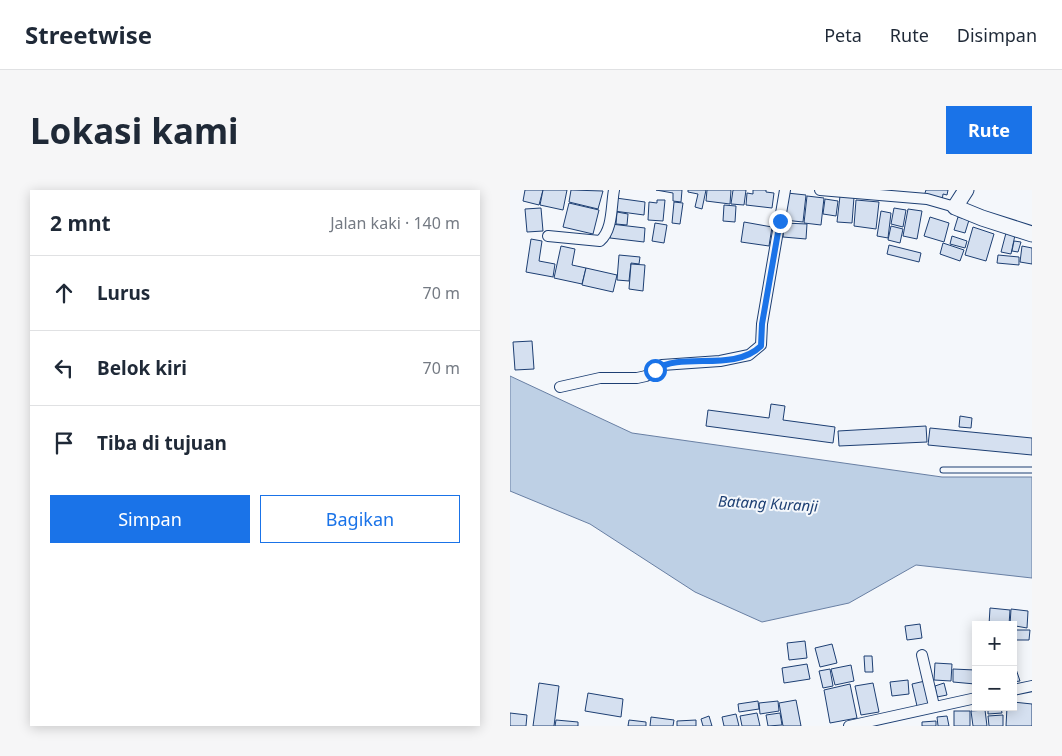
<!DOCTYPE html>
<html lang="id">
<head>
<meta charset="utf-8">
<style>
	body { margin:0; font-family:"Noto Sans",sans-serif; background:#f6f6f7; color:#1f2937 }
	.controls { position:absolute; right:15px; bottom:15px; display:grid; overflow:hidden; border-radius:0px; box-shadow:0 2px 12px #0003 }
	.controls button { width:45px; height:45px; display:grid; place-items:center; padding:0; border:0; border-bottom:1px solid #e0e1e3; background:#fff; color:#1f2937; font:25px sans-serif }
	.stop { position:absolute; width:15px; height:15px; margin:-11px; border:4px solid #1a73e8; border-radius:50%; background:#fff }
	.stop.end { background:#1a73e8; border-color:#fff; box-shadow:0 1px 5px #0008 }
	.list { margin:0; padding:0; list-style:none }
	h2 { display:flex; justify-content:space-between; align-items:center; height:65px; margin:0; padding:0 20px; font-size:21px }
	h2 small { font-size:16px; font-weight:400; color:#747a83 }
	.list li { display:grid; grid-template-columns:32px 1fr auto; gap:15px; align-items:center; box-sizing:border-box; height:75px; padding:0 20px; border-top:1px solid #e0e1e3 }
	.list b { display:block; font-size:19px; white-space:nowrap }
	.list em { font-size:16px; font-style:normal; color:#747a83 }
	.actions { display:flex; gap:10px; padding:15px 20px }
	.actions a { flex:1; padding:11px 0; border:1px solid #1a73e8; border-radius:0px; text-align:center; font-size:18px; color:#1a73e8 }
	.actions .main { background:#1a73e8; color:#fff }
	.icon { flex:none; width:28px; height:28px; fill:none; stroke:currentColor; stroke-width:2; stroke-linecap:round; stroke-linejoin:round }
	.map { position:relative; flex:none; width:522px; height:536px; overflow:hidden; border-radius:0px }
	header { display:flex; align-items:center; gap:30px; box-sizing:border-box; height:70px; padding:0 25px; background:#fff; border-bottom:1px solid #e0e1e3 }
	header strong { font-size:24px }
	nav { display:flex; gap:28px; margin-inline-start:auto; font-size:18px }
	.intro { display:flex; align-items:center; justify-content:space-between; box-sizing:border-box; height:120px; padding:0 30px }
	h1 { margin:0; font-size:35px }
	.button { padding:12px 22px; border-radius:0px; background:#1a73e8; color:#fff; font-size:18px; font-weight:700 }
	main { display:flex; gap:30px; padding:0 30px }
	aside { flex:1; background:#fff; border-radius:0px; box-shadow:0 2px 12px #0003 }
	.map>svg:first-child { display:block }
	.water { fill:#bed0e5; stroke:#687fa3 }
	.building { fill:#d5e0f0; stroke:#1d3f73 }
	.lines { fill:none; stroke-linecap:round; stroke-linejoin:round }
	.lane-casing { stroke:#1d3f73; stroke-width:7 }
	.street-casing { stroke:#1d3f73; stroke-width:12 }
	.secondary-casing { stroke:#1d3f73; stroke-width:17 }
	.lane { stroke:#f4f7fb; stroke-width:5 }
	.street { stroke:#f4f7fb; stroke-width:10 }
	.secondary { stroke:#f4f7fb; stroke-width:15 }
	.route { stroke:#1a73e8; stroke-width:6 }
	.labels { text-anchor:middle; stroke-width:4; stroke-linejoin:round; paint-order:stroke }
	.water-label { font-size:15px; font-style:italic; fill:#1d3f73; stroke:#f4f7fb }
</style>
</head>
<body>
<header>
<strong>Streetwise</strong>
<nav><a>Peta</a><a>Rute</a><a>Disimpan</a></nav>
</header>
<div class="intro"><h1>Lokasi kami</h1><a class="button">Rute</a></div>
<main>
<aside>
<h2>2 mnt<small>Jalan kaki · 140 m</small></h2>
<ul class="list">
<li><svg class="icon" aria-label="ahead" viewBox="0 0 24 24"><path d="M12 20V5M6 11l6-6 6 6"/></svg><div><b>Lurus</b></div><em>70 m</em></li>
<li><svg class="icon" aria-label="left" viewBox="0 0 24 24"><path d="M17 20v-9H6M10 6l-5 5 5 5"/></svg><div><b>Belok kiri</b></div><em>70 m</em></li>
<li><svg class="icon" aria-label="arrive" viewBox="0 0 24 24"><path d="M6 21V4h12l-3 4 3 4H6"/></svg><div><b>Tiba di tujuan</b></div></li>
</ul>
<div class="actions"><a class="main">Simpan</a><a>Bagikan</a></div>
</aside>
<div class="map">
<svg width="522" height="536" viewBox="0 0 522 536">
	<rect width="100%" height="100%" fill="#f4f7fb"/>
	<!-- water -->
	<path class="water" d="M0 186 122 243 432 287H522V388L406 375 339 413 252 432 185 402 80 334 0 301Z"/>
	<!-- building -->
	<g class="building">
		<path d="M15 0H33L29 15 13 11Z"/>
		<path d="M33 0H57L53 20 30 15Z"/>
		<path d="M61 0 93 1 88 19 59 12Z"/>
		<path d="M146 0H172L171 12 163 11V3Z"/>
		<path d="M178 0H196L192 19 185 17 188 4 178 2Z"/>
		<path d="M197 0H221L220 14 196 11Z"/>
		<path d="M223 0H236L234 15 221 14Z"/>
		<path d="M243 0H256V2L264 3 262 18 236 15 237 3 243 4Z"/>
		<path d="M416 0H438L437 5 433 4 432 11 414 6Z"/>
		<path d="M277 3 296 5 293 32 274 30Z"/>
		<path d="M297 6 314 8 311 35 294 33Z"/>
		<path d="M330 6 344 7 342 33 327 32Z"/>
		<path d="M106 8 135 12 134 25 104 21Z"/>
		<path d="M315 9 328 11 326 26 313 24Z"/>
		<path d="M147 10H155L153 31 138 30 139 12 147 13Z"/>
		<path d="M346 10 369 12 366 39 344 36Z"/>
		<path d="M164 12 173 13 170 34 162 33Z"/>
		<path d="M59 13 89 20 83 44 53 37Z"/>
		<path d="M214 15 226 16 225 32 213 31Z"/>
		<path d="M31 18 33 41 17 42 15 19Z"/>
		<path d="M384 18 396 20 393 37 381 34Z"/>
		<path d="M398 19 412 21 407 49 393 46Z"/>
		<path d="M371 21 381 23 378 48 367 46Z"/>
		<path d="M107 22 118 24 117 35 106 34Z"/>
		<path d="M420 27 439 33 434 52 414 46Z"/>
		<path d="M448 27 459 30 455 43 444 40Z"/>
		<path d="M234 32 262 37 259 56 231 52Z"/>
		<path d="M145 33 157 35 154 53 142 51Z"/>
		<path d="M274 33 297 34 296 49 273 47Z"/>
		<path d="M101 34 135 38 134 52 100 48Z"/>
		<path d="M381 36 393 39 390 53 378 50Z"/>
		<path d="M463 37 484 44 476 71 455 65Z"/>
		<path d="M496 43 505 45 501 64 491 62Z"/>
		<path d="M442 46 457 51 455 58 440 54Z"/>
		<path d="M21 49 32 51 29 71 45 74 43 87 16 82Z"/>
		<path d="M504 51 511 52 508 62 502 61Z"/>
		<path d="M433 53 454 60 450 71 430 64Z"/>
		<path d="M379 55 411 63 409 72 377 64Z"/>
		<path d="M51 56 65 59 62 75 76 78 72 94 44 88Z"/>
		<path d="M512 56 522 58V74L510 72Z"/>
		<path d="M109 65 130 67 129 74 121 73 119 91 107 90Z"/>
		<path d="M488 65 509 67V75L487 73Z"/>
		<path d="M121 74 135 75 133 101 119 99Z"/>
		<path d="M76 78 107 85 103 102 72 95Z"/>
		<path d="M22 151 24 179 5 180 3 152Z"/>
		<path d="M261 214 275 216 273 230 325 237 323 253 196 236 198 220 259 228Z"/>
		<path d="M450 226 462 228 461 238 449 237Z"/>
		<path d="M416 236 417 252 329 256 328 241Z"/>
		<path d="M420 238 522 248V265L418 255Z"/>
		<path d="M480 418 500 420 499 435H479Z"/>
		<path d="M501 419 518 421 517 438 500 435Z"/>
		<path d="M410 434 412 448 397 450 395 436Z"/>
		<path d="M503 440H520L519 450H503Z"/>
		<path d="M295 451 297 468 279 470 277 453Z"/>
		<path d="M322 454 327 473 310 477 305 458Z"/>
		<path d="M354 466H362L363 482H355Z"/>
		<path d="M503 470 510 491 503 492Z"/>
		<path d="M425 473 442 474 441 491 424 490Z"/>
		<path d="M297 474 300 489 274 493 272 478Z"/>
		<path d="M341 475 344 491 325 495 321 479Z"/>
		<path d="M320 479 323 496 313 498 309 481Z"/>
		<path d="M443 479 465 480V494L443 492Z"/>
		<path d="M398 490 399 504 382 506 380 492Z"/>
		<path d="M415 491 420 514 407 516 402 494Z"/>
		<path d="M29 493 49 496 44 536H23Z"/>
		<path d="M363 493 369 522 351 525 345 496Z"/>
		<path d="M434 493 437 505 427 507 425 496Z"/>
		<path d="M340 494 347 528 320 533 314 500Z"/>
		<path d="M78 503 113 509 111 527 75 521Z"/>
		<path d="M286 510 291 536H273L269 513Z"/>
		<path d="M248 511 249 519 229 522 228 514Z"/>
		<path d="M268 511 269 521 250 524 249 513Z"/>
		<path d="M503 512 522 514V536H496L497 517H503Z"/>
		<path d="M478 517H491L492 523 478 524Z"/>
		<path d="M475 520 477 536H463L461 521Z"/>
		<rect x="444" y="521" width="16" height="15"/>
		<path d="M0 523 17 525 16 536H0Z"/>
		<path d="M247 523 250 536H232L230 526Z"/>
		<path d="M270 523 272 535 258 536 256 525Z"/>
		<path d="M226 524 229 536H214L212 527Z"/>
		<path d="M493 525V536H479L478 526Z"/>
		<path d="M199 526 202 536H193L191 529Z"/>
		<path d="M437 526 439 536H428L427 527Z"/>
		<path d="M141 527 164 530 163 536H140Z"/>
		<path d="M46 530 68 532V536H45Z"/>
		<path d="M119 530 136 532V536H118Z"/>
		<path d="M186 530V536H167V531Z"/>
		<path d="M426 531V536H412V532Z"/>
	</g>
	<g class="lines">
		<defs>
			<path id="lane" d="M433 280H522"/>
			<g id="street">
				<path d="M310 0 417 9 445 17"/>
				<path d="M38 46 90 51C103 40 101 16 104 0"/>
				<path d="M50 197 90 188H127L136 186 152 175 210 171 239 165 251 155 252 134 275 0"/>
				<path d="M412 465 424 516"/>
				<path d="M503 500 522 496"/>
				<path d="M339 536 466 508"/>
			</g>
			<path id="secondary" d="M456 0 445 17 472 28 522 44"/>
		</defs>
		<!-- lane casing -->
		<use href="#lane" class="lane-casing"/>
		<!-- street casing -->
		<use href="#street" class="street-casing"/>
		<!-- secondary casing -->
		<use href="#secondary" class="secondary-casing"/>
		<!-- lane -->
		<use href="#lane" class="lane"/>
		<!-- street -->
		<use href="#street" class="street"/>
		<!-- secondary -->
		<use href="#secondary" class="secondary"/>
	</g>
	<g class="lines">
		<!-- route -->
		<path class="route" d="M145 180C172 161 223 183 251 156L252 134 270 31"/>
	</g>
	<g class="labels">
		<!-- water labels -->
		<g class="water-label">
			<text transform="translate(258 314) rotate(3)" y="5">Batang Kuranji</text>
		</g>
	</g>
</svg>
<div class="controls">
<button>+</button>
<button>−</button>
</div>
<div class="stop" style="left:145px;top:180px"></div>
<div class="stop end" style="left:270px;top:31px"></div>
</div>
</main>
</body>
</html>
